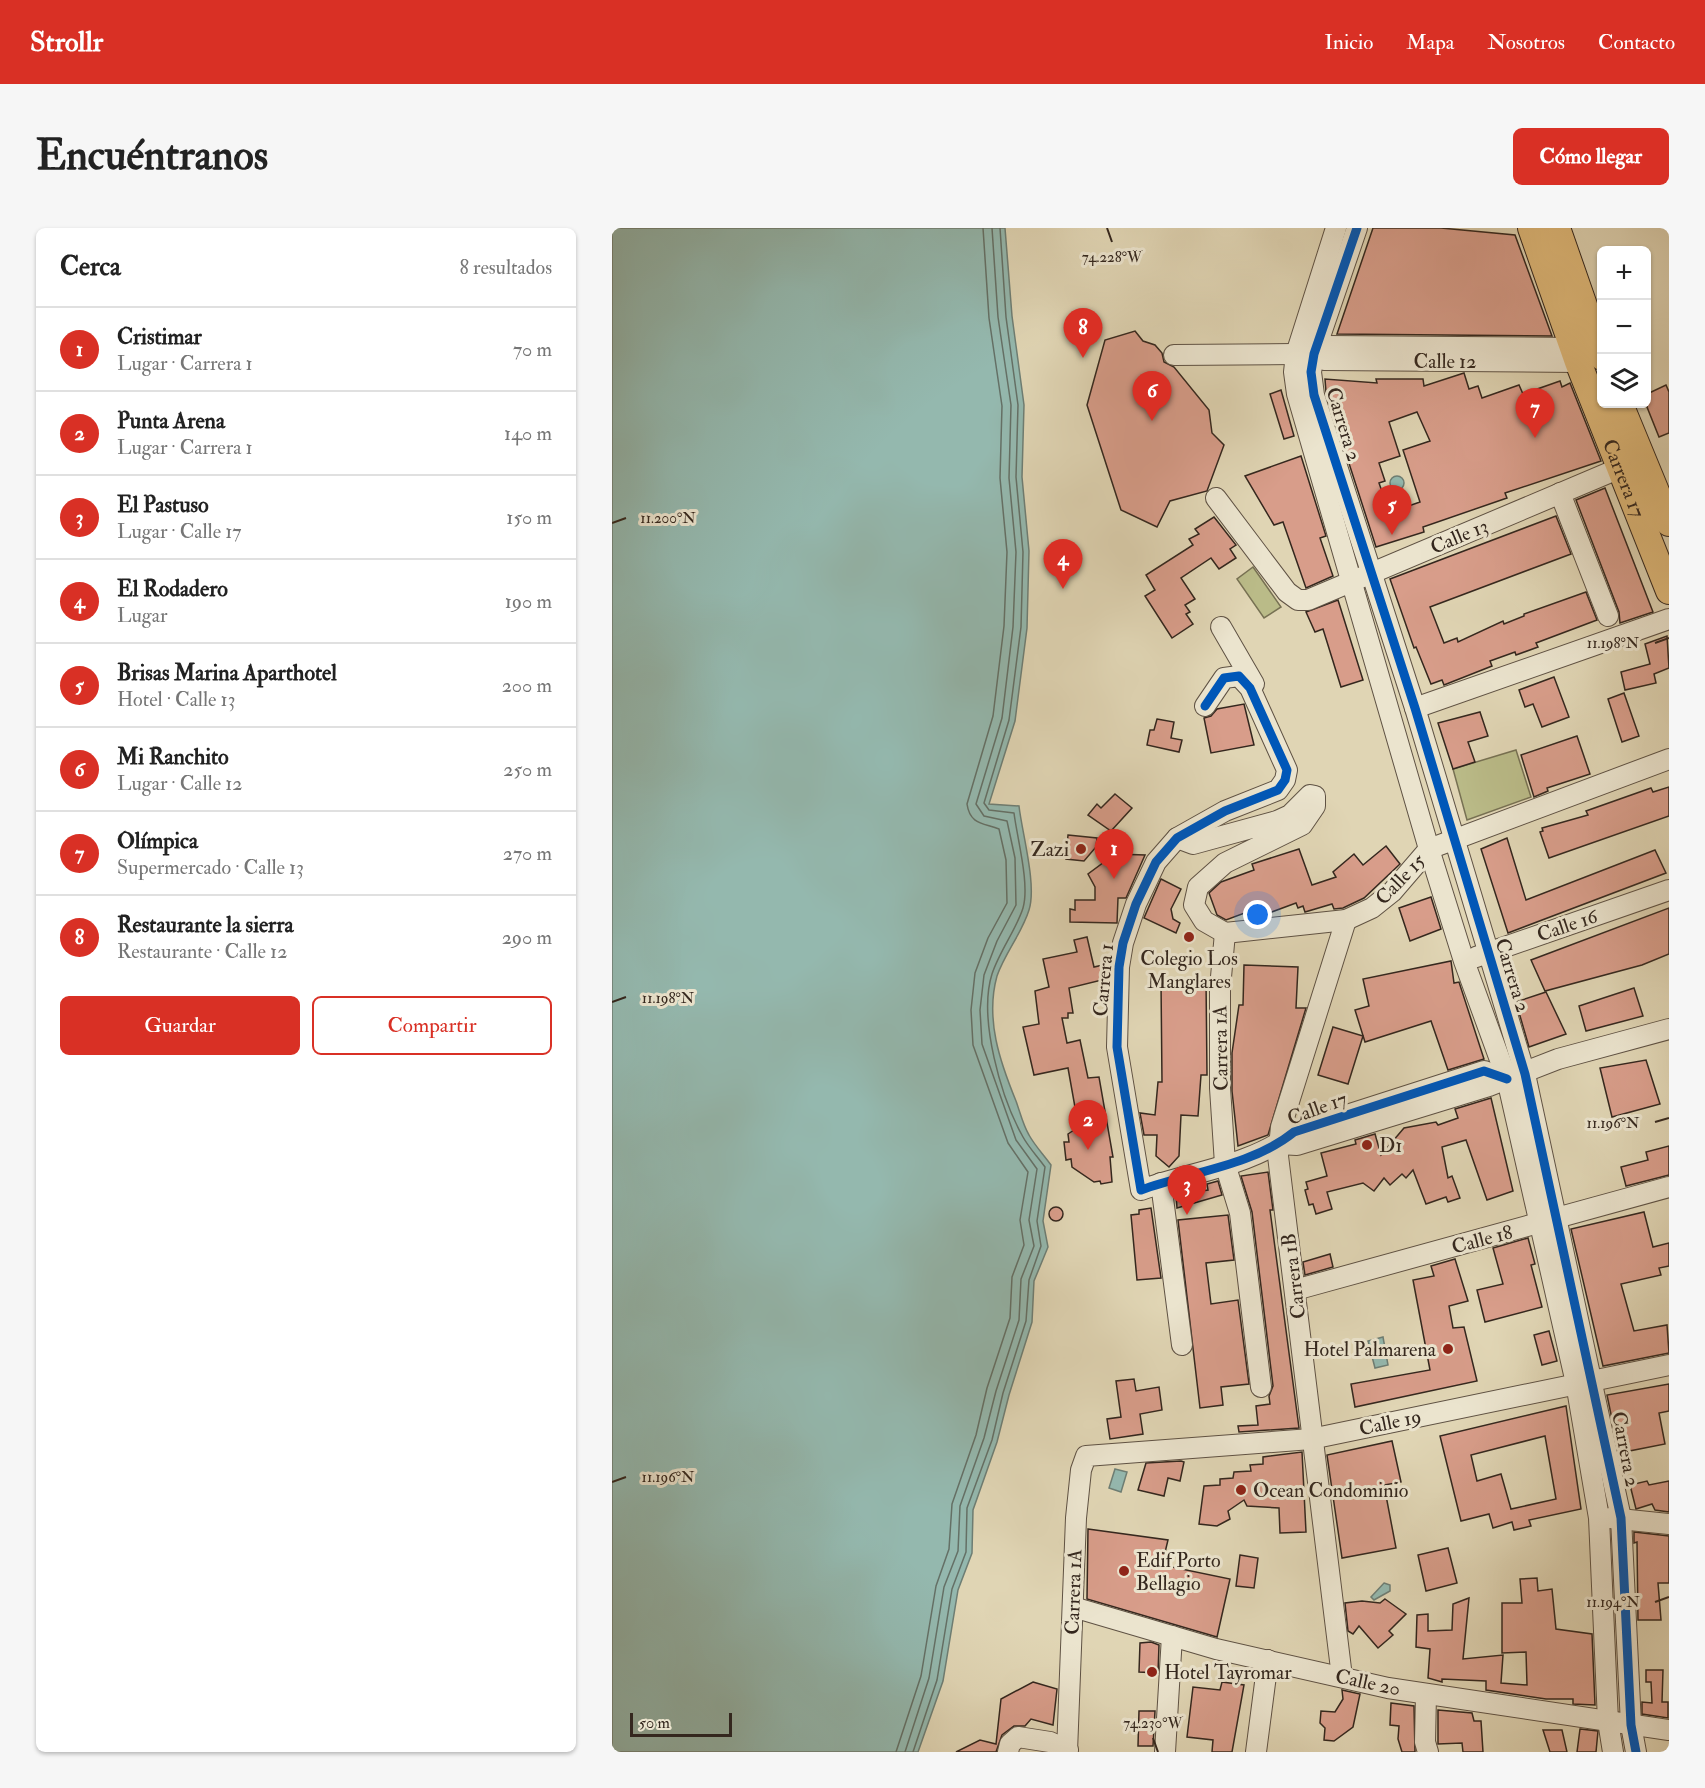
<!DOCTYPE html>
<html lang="es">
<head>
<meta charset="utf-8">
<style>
	body { margin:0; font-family:"IM FELL Double Pica",serif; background:#f6f6f6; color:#222 }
	.controls { position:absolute; right:18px; top:18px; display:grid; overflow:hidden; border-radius:9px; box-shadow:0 2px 4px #0004 }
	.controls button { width:54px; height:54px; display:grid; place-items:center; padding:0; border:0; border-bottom:2px solid #e0e0e0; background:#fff; color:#222; font:30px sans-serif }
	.scale { position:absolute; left:18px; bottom:15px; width:102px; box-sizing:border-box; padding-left:6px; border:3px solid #34271e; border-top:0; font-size:16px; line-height:21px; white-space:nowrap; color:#34271e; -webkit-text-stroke:4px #ebe4ce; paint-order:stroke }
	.you { position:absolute; left:646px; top:687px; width:21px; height:21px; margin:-15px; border:4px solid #fff; border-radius:50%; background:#1a73e8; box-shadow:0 0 0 9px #1a73e833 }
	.badge { display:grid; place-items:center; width:39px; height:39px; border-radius:50%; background:#d93025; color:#fff; font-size:20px; font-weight:700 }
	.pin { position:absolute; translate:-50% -50px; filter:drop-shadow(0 2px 3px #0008) }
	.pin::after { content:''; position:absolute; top:32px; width:21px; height:18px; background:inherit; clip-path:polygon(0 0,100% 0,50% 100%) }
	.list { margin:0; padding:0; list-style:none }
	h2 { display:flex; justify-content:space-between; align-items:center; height:78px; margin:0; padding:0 24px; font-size:26px }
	h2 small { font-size:20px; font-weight:400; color:#767676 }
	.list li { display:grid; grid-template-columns:39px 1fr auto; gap:18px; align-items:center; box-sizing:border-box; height:84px; padding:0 24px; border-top:2px solid #e0e0e0 }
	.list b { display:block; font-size:22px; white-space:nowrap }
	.list p { margin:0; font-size:20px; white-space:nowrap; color:#767676 }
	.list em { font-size:20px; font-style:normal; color:#767676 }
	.actions { display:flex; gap:12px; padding:18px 24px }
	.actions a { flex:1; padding:14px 0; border:2px solid #d93025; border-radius:9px; text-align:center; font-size:21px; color:#d93025 }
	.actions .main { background:#d93025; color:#fff }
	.icon { flex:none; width:33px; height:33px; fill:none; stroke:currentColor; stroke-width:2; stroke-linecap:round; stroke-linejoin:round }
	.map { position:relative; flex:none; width:1057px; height:1524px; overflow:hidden; border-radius:9px }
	header { display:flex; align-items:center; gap:36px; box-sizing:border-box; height:84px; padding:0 30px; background:#d93025; color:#fff }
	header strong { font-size:28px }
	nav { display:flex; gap:33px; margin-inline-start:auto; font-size:21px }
	.intro { display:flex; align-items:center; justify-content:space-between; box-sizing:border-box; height:144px; padding:0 36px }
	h1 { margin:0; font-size:42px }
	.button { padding:15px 27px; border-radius:9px; background:#d93025; color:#fff; font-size:21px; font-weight:700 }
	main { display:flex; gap:36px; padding:0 36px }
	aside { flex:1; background:#fff; border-radius:9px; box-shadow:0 2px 4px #0004 }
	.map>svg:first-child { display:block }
	.green { fill:#babb88; stroke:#777153; stroke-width:1.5 }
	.water { fill:#94b8ae; stroke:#6e7e74; stroke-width:1.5 }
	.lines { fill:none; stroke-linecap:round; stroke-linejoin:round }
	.shore { stroke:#647066; stroke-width:1.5 }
	.building { fill:#d89d8a; stroke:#34271e; stroke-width:1.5; fill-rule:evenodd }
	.minor-casing { stroke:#5f5244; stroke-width:22 }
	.major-casing { stroke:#34271e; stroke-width:28 }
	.minor { stroke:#ebe4ce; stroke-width:20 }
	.major { stroke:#e0ba7a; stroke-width:26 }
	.cycleway-casing { stroke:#ebe4ce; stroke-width:13 }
	.cycleway { stroke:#0057b8; stroke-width:9 }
	.ticks { fill:none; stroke:#34271e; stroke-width:2 }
	.poi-dot { fill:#8f2418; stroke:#ebe4ce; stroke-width:2 }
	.labels { text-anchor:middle; stroke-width:6; stroke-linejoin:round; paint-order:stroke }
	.street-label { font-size:20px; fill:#34271e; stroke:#ebe4ce }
	.poi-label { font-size:20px; fill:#34271e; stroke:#ebe4ce; text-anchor:start }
	.ticks-label { font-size:15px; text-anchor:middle; fill:#34271e; stroke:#ebe4ce; stroke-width:6; stroke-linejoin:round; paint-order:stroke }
</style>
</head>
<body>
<header>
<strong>Strollr</strong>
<nav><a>Inicio</a><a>Mapa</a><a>Nosotros</a><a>Contacto</a></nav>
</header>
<div class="intro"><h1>Encuéntranos</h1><a class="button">Cómo llegar</a></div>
<main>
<aside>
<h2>Cerca<small>8 resultados</small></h2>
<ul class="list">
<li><span class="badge">1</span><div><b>Cristimar</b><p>Lugar · Carrera 1</p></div><em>70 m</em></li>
<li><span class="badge">2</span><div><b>Punta Arena</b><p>Lugar · Carrera 1</p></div><em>140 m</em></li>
<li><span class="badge">3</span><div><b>El Pastuso</b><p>Lugar · Calle 17</p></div><em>150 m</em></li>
<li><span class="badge">4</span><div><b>El Rodadero</b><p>Lugar</p></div><em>190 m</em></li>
<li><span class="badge">5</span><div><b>Brisas Marina Aparthotel</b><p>Hotel · Calle 13</p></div><em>200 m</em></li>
<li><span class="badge">6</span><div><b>Mi Ranchito</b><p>Lugar · Calle 12</p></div><em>250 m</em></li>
<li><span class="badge">7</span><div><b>Olímpica</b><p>Supermercado · Calle 13</p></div><em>270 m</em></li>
<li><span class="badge">8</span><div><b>Restaurante la sierra</b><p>Restaurante · Calle 12</p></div><em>290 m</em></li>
</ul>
<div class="actions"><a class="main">Guardar</a><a>Compartir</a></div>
</aside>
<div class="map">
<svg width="1057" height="1524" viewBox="0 0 1057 1524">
	<rect width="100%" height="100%" fill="#e0d5b4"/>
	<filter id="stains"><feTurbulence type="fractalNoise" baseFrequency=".00333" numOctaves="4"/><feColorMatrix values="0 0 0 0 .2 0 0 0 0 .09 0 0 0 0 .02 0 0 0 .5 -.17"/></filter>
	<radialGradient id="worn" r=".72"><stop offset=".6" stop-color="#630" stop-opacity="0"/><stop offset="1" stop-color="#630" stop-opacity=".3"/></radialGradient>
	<!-- green -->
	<g class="green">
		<path d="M641 339 669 379 652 390 625 351Z"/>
		<path d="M904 522 919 569 855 592 841 541Z"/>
	</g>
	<!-- water -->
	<g class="water">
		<path d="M0 0H393L400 88 412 177 410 249 417 323 415 400 403 493 377 576 407 578C410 605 425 657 417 682 410 705 393 725 385 748 373 791 388 834 404 873 408 884 411 897 417 907 423 918 432 927 439 937L431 993 436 1019 422 1053 420 1094 397 1167 385 1214 361 1282 360 1325 346 1362 331 1453 306 1524H0Z"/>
		<circle cx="785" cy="255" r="7"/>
		<path d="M771 1109 776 1137 763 1140 756 1113Z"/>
		<path d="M503 1241 515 1244 509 1264 497 1260Z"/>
		<path d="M772 1355 778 1357V1363L762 1372 759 1369Z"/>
	</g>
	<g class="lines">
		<!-- shore -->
		<g class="shore">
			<path d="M284 1524 309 1448 324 1358 337 1321 340 1276 364 1207 375 1160 398 1090 400 1049 412 1017 408 992 416 944 396 915 361 817 359 782 363 745 376 710 395 675 394 632 387 601C372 595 358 597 355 576L381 488 392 398 395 324 388 250 390 178 377 90 371 0"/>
			<path d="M293 1524 317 1450 332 1359 346 1323 348 1278 372 1210 384 1163 407 1092 409 1051 422 1018 417 992 425 941 404 912 370 816 368 782 372 747 385 713 404 677 403 630 395 593 372 588 364 576 390 490 401 399 404 324 397 250 399 177 386 89 380 0"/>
			<path d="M301 1524 325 1452 340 1361 354 1324 355 1280 380 1212 391 1165 414 1093 417 1052 429 1018 425 993 433 939C426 929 417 920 411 909 389 870 366 790 380 746 387 724 405 700 411 680 418 656 405 610 402 585L377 582 372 575 397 492 409 399 411 324 404 249 406 177 394 89 388 0"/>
		</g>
	</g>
	<!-- building -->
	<g class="building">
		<path d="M761 0H829L903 7 940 108 725 106Z"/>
		<path d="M523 103 531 113 543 117 550 125 552 134 562 139 597 182 600 205 612 217 595 263 558 273 545 299 509 282 475 177 493 112Z"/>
		<path d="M852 145 857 161 866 158 870 170 907 157 911 166 948 153 950 159 958 155 989 233 893 265 895 270 811 299 812 304 764 319 714 164 713 151 765 155 764 151H811L812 158ZM805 184 818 213 791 222 808 274 788 281 774 275 767 255 773 253 767 235 788 228 777 194Z"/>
		<path d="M1054 157 1057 164V205L1047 209 1035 179V166Z"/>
		<path d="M669 162 682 208 672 211 658 166Z"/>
		<path d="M689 228 714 308 708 310 721 348 694 360 671 294 662 297 633 248Z"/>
		<path d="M993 260 1041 384 1008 395 1007 384 964 272Z"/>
		<path d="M944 288 959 326 818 379 832 415 845 410 846 414 891 393 892 396 912 388V386L974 364 985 392 924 415 926 419 904 427 903 424 878 433 880 438 832 457 830 452 819 456 804 419 802 420 778 351Z"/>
		<path d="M602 289 624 317 618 321 624 330 607 341 599 330 569 350 583 371 573 377 578 384 574 386 581 396 560 410 533 368 543 362 534 347 581 317 577 311 587 306 583 301Z"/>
		<path d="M726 372 751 452 729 459 711 401 703 404 694 384Z"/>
		<path d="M1055 408 1057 440 1042 446 1044 455 1013 462 1009 444 1038 436 1033 416Z"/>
		<path d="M942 449 957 489 930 499 921 476 913 479 907 462Z"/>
		<path d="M1012 465 1027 508 1010 514 996 471Z"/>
		<path d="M632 476 642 517 599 525 592 490 599 488 605 481Z"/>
		<path d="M868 484 876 508 856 514 863 534 841 541 826 495Z"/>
		<path d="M545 491 562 494 559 510 570 512 567 524 535 517 538 502H542Z"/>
		<path d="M965 508 978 546 935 560 936 563 922 569 909 527Z"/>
		<path d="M1057 559V588L937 630 928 604 931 603 930 600 976 587 974 583 1039 560 1041 564Z"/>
		<path d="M503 566 520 580 499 603 476 587 485 576 489 580Z"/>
		<path d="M456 607 485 610 484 619 472 633 454 631Z"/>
		<path d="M895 610 914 672 1043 622 1054 645 896 705 869 621Z"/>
		<path d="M774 618 788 636 752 670 731 680 722 681 720 676 693 684 691 678 686 680 684 675 657 685 654 677 614 692 605 687 597 665 609 654 642 642 640 636 687 621 700 657 724 649 721 644 742 626 751 637Z"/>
		<path d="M503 626 533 627 514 670H506L505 695 458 694V681L463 682V672H483V659L476 646Z"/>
		<path d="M549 651 569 661 559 681 561 691 568 695 564 705 532 690Z"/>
		<path d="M819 669 829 701 798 713 787 680Z"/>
		<path d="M1057 680V726L1030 737 933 763 919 732Z"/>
		<path d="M475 709 482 739 491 737 494 751 457 760 461 785H456V790H450L455 815 468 812 476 850 487 849 501 929H498L500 954 489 956 488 953 482 954 460 939 459 931 454 932 452 914H457L456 906 462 902 461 897 466 896 456 840 422 847 411 799 427 796 423 763 437 759 431 731 465 724 462 712Z"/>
		<path d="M839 733 842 755 847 754 872 831 836 842 819 793 753 814 743 782 757 778 751 751Z"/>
		<path d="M632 737 686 739 684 780H694L656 907 626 918 620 863V825L627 777H631Z"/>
		<path d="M594 751 595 847H589L586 888 569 887 567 928 557 939 544 928 545 907H532L528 885 543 887 546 854H550L549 754Z"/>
		<path d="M1022 760 1031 788 974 803 967 778Z"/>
		<path d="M934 764 954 806 917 819 904 774Z"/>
		<path d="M721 799 751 808 736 856 706 847Z"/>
		<path d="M1034 832 1048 876 1000 889 988 840Z"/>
		<path d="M879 870 901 963 875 972 854 912 830 919 836 950 840 948 848 970 836 974 834 969 814 976 801 942 794 950 790 946 778 957 772 950 762 963 751 955 715 964 720 981 704 986 701 976 697 977 693 962 696 961 694 954 715 948 709 925 744 916 743 912 763 906 769 927 792 900 824 894 826 897 846 890 843 881Z"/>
		<path d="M1057 918V947L1014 958 1009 939 1036 932 1034 924Z"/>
		<path d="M656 944 661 982H658L687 1200 627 1204 626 1198 646 1197 644 1178 658 1176 657 1168 661 1158 640 984 629 948Z"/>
		<path d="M606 953 610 967 565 980 564 966 596 962 595 956Z"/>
		<circle cx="444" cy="986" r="7"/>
		<path d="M539 980 549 1050 525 1052 519 987 527 986V982Z"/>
		<path d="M1032 984 1041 1019 1057 1015V1038L1047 1040 1049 1047 1009 1056 1022 1103 1055 1097 1057 1125 991 1138 959 1001Z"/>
		<path d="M616 987 622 1032 594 1035 599 1076 626 1072 637 1156 609 1159 611 1177 588 1180 566 992Z"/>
		<path d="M916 1010 923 1036 919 1037 930 1079 873 1094 865 1062 891 1056 881 1020Z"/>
		<path d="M718 1026 721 1039 693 1047 691 1034Z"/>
		<path d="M843 1031 856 1073 837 1078 841 1100 852 1099 865 1153 743 1179 739 1156 818 1142 801 1052 822 1048 819 1038Z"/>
		<path d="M937 1103 945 1133 930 1137 922 1107Z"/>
		<path d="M522 1151 524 1163 547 1159 550 1182 528 1186 531 1206 498 1211 495 1191 509 1189 504 1153Z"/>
		<path d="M1057 1156V1183L1047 1185 1053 1216 1007 1225 995 1167Z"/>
		<path d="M954 1178 969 1281 917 1292 919 1298 902 1302 900 1294 881 1300 877 1286 849 1293 828 1208ZM933 1208 944 1271 899 1281 889 1246 865 1253 859 1227Z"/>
		<path d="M780 1213 789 1254 772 1257 784 1320 730 1330 715 1227Z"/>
		<path d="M690 1224 694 1304 668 1305 667 1280 635 1278 632 1272 616 1283 618 1291 605 1298 587 1296 592 1258 608 1257V1251L621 1250 622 1244 639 1243 638 1237 651 1236V1229Z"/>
		<path d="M569 1233 572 1234 568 1253 556 1250 552 1268 526 1262 534 1235Z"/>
		<path d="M1035 1253 1037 1257 1057 1253V1284L1043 1282 1040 1276 1024 1281 1018 1257Z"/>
		<path d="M476 1301 556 1312 550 1337 618 1351 605 1409 475 1371Z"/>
		<path d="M1022 1304 1057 1308V1355H1046L1049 1392H1026L1025 1314 1022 1315Z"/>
		<path d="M836 1320 845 1355 814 1363 806 1327Z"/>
		<path d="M628 1327 646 1330 642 1360 624 1358Z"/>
		<path d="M925 1350 926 1363 940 1361 944 1401 980 1406 983 1477 961 1476V1471H934L874 1462V1453L830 1451V1454L816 1450 818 1421 804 1419 805 1387 816 1386V1403L840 1402 841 1376 857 1370 851 1431 891 1427 889 1455 915 1457 914 1424 890 1425V1375H910L908 1351Z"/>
		<path d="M773 1371 794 1386 777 1403 781 1407 766 1420 747 1398 741 1406 736 1403 733 1375 750 1373 768 1375Z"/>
		<path d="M539 1414 547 1417 546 1445 527 1444 528 1415Z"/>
		<path d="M1034 1442H1051L1050 1474H1056V1490L1030 1486V1474L1040 1475 1039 1454H1034Z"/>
		<path d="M421 1454 445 1461 441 1497 419 1491 413 1498H402L390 1507 384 1524H344L368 1512 384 1516 389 1471Z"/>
		<path d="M610 1454 632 1457 620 1524H600L601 1512 575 1509 581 1459 608 1462Z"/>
		<path d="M730 1462 748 1466 741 1499 722 1513 712 1512 713 1500 708 1495 709 1483 723 1484 731 1471Z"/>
		<path d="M779 1475 802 1478 803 1524H790L786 1511 787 1498 778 1497Z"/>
		<path d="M826 1482 860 1485 862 1493H869L871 1524H851L850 1515 826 1516Z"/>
		<path d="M527 1483H543L541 1518H526Z"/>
		<path d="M968 1501 986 1503 984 1524H965Z"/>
		<path d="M931 1502H950L955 1524H938Z"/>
	</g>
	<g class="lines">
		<defs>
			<g id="minor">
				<path d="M724 0 684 126 682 144 685 166 817 621 852 733 895 851 964 1155 987 1290 996 1493 1001 1524"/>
				<path d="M745 0 702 126 699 144 702 167 803 480 913 846 1009 1290 1019 1497 1024 1524"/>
				<path d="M702 126 714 118 961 120"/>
				<path d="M562 127 684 126H702L712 132 966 134"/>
				<path d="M948 265 996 388"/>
				<path d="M604 270 675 364 686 372H696L1008 240"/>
				<path d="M609 399 642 456"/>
				<path d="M593 478 612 450 627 448 638 460 675 542 673 552 666 562 613 583 565 610 544 634 524 676 511 715 507 739 505 819 529 962C578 944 640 938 682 904L872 843 895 851"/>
				<path d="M803 480 1057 391"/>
				<path d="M565 610 581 616 665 593 678 587 698 567 703 568V578L690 597 613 635 586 659 582 677 592 693 613 705"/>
				<path d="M613 705 734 692 760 680 780 664 817 621 1057 531"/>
				<path d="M613 705 608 760V860L613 936 628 985 649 1159"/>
				<path d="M864 729 1057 662"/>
				<path d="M667 916 685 917 877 858 946 831 1057 801"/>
				<path d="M549 955 570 1117"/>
				<path d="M683 1062 1057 959"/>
				<path d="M998 1290 1057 1296"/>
				<path d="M461 1379 604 1421 776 1460 1057 1502"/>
				<path d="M730 1449 666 928 669 899 734 692"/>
				<path d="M814 1466 813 1514 816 1524"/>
				<path d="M396 1524 398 1516 406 1509 438 1514 456 1522"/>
				<path d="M455 1524 464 1290 469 1242 474 1228 699 1211 1057 1137"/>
				<path d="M553 1524 560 1408"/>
				<path d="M644 1524 656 1432"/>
			</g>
			<g id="major">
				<path id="s1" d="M919 0 966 134 1057 363"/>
				<path d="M945 0 990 129"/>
				<path d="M1008 176 1057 295"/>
			</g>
		</defs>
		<!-- minor casing -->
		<use href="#minor" class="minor-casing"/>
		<!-- major casing -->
		<use href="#major" class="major-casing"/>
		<!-- minor -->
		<use href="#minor" class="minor"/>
		<!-- major -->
		<use href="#major" class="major"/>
		<defs>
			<g id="cycleway">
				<path d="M745 0 702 126 699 144 702 167 803 480 913 846 1009 1290 1019 1497 1024 1524"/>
				<path d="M593 478 612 450 627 448 638 460 675 542 673 552 666 562 613 583 565 610 544 634 524 676 511 715 507 739 505 819 529 962C578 944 640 938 682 904L872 843 895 851"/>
			</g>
		</defs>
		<!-- cycleway casing -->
		<use href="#cycleway" class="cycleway-casing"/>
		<!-- cycleway -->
		<use href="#cycleway" class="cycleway"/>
	</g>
	<!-- ticks -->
	<path class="ticks" d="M495 0 500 14M0 295 14 290M1043 415 1057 410M0 774 14 769M1043 894 1057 890M0 1254 14 1249M1043 1374 1057 1369M541 1510 546 1524"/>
	<!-- markers -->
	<g class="poi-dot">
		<circle cx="469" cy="621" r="6"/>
		<circle cx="577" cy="709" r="6"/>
		<circle cx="755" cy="917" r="6"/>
		<circle cx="836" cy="1121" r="6"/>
		<circle cx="629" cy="1262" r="6"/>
		<circle cx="512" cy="1343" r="6"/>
		<circle cx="540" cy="1444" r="6"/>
	</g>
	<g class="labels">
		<!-- street labels -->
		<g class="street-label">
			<text x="833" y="140">Calle 12</text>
			<text transform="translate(732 196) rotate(73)" y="7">Carrera 2</text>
			<text dy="7" stroke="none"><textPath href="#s1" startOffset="267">Carrera 17</textPath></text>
			<text transform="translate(847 308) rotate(-23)" y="7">Calle 13</text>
			<text transform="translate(788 651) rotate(-46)" y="7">Calle 15</text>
			<text transform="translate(955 697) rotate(-19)" y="7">Calle 16</text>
			<text transform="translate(901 747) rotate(73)" y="7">Carrera 2</text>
			<text transform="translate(491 752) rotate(-85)" y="7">Carrera 1</text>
			<text transform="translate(608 820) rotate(-91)" y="7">Carrera 1A</text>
			<text transform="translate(705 880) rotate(-20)" y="7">Calle 17</text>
			<text transform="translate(870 1011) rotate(-15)" y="7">Calle 18</text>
			<text transform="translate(681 1048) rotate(-97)" y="7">Carrera 1B</text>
			<text transform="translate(778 1194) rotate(-12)" y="7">Calle 19</text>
			<text transform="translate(1014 1221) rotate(79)" y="7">Carrera 2</text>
			<text transform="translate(461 1364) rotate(-88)" y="7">Carrera 1A</text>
			<text transform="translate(756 1454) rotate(12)" y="7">Calle 20</text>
		</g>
		<!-- poi labels -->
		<g class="poi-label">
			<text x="457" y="628" text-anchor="end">Zazi</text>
			<text x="577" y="737" text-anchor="middle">Colegio Los<tspan x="577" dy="23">Manglares</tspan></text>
			<text x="767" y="924">D1</text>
			<text x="824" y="1128" text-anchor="end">Hotel Palmarena</text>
			<text x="641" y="1269">Ocean Condominio</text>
			<text x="524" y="1339">Edif Porto<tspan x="524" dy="23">Bellagio</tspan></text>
			<text x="552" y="1451">Hotel Tayromar</text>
		</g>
	</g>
	<g class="ticks-label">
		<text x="500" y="34">74.228°W</text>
		<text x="56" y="295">11.200°N</text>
		<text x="1001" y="420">11.198°N</text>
		<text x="56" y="775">11.198°N</text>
		<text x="1001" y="900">11.196°N</text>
		<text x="56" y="1254">11.196°N</text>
		<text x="1001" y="1379">11.194°N</text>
		<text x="541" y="1500">74.230°W</text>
	</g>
	<rect width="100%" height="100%" filter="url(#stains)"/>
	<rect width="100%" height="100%" fill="url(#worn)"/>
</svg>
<div class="controls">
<button>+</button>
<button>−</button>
<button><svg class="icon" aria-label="layers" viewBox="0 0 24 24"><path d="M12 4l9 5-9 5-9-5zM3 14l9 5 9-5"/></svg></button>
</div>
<div class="scale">50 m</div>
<div class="you"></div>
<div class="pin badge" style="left:502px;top:651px">1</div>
<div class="pin badge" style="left:476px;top:922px">2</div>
<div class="pin badge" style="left:575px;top:987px">3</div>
<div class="pin badge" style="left:451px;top:361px">4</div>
<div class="pin badge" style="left:780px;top:307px">5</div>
<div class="pin badge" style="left:540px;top:193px">6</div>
<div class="pin badge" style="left:923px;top:210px">7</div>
<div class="pin badge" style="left:471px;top:130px">8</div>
</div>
</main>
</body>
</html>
